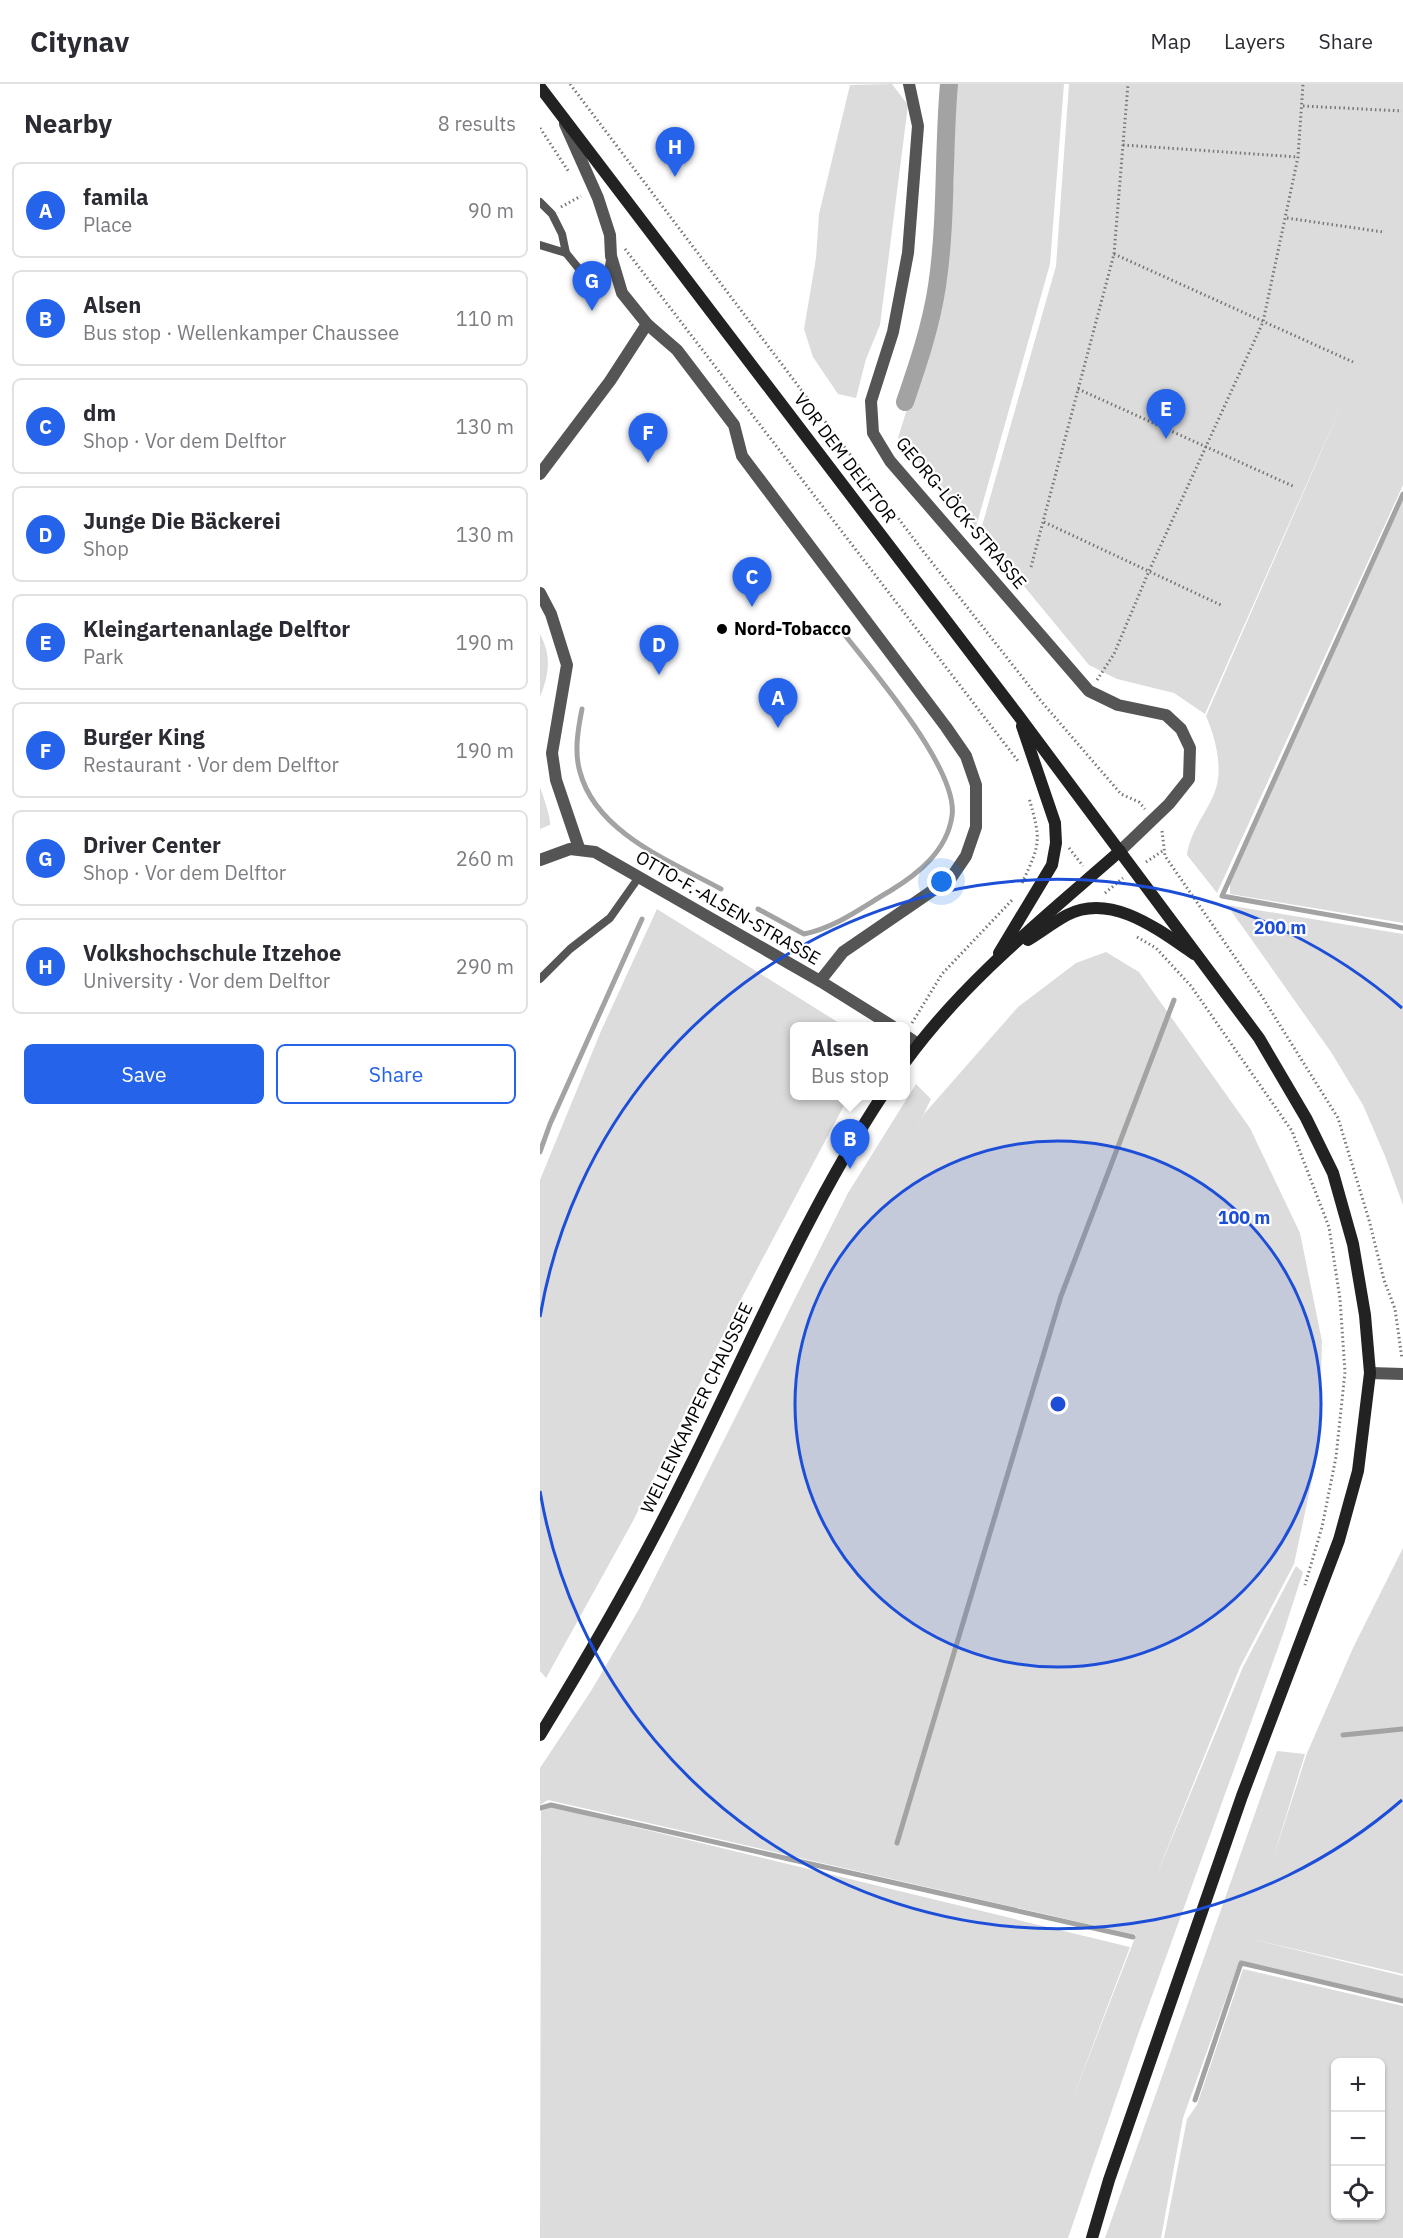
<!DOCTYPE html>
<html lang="en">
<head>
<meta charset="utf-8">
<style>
	body { margin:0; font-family:"IBM Plex Sans",sans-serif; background:#f7f7f7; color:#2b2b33 }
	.controls { position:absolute; right:18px; bottom:18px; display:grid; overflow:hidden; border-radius:9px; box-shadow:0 2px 4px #0004 }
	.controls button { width:54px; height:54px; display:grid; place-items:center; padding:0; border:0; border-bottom:2px solid #e1e1e2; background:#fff; color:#2b2b33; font:30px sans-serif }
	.you { position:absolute; left:402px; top:798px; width:21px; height:21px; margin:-15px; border:4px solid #fff; border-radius:50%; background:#1a73e8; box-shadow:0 0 0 9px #1a73e833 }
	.badge { display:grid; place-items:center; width:39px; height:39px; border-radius:50%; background:#2563eb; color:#fff; font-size:20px; font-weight:700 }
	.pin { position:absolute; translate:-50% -50px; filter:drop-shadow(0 2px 3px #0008) }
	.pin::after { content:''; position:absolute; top:32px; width:21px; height:18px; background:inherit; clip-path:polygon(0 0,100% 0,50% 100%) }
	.popup { position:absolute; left:250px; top:938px; width:120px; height:78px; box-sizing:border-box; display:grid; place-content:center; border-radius:9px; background:#fff; filter:drop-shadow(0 2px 4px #0005); font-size:20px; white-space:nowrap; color:#7c7c81 }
	.popup b { font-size:22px; color:#2b2b33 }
	.popup::after { content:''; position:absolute; left:50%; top:100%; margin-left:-12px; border:12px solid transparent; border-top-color:#fff }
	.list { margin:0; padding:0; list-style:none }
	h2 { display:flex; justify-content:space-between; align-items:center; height:78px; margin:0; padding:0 24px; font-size:26px }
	h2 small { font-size:20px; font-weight:400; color:#7c7c81 }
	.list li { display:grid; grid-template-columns:39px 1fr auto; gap:18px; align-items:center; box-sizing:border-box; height:96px; margin:0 12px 12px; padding:0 12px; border:2px solid #e1e1e2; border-radius:9px }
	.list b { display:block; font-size:22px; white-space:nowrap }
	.list p { margin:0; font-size:20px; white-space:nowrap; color:#7c7c81 }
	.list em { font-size:20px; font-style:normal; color:#7c7c81 }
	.actions { display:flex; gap:12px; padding:18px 24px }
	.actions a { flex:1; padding:14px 0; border:2px solid #2563eb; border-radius:9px; text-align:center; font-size:21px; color:#2563eb }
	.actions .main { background:#2563eb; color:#fff }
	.icon { flex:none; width:33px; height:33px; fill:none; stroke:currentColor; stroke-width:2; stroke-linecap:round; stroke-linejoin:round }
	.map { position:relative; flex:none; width:863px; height:2154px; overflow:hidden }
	header { display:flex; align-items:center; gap:36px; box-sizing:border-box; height:84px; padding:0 30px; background:#fff; border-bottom:2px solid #e1e1e2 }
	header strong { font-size:28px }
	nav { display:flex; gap:33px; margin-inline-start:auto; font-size:21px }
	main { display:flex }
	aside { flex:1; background:#fff }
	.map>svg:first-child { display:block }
	.green { fill:#dcdcdc; fill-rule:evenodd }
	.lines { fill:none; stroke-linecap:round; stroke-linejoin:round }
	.stream { stroke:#a3a3a3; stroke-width:5 }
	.canal { stroke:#a3a3a3; stroke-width:18 }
	.path { stroke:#777; stroke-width:3; stroke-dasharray:1.5 3; stroke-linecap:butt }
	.service { stroke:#555; stroke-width:8 }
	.minor { stroke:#555; stroke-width:12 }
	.tertiary { stroke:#555; stroke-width:12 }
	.secondary { stroke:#222; stroke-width:12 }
	.ring { fill:none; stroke:#1d4ed8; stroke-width:3 }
	.poi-dot { fill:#000; stroke:#fff; stroke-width:2 }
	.labels { text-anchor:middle; stroke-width:4.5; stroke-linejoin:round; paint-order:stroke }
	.street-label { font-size:18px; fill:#000; stroke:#fff }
	.poi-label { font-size:18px; font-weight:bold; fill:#000; stroke:#fff; text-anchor:start }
	.centre { fill:#1d4ed8; stroke:#fff; stroke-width:3 }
	.ring-label { font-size:18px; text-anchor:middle; font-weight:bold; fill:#1d4ed8; stroke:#fff; stroke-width:4.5; stroke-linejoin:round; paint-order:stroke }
</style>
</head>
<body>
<header>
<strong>Citynav</strong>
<nav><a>Map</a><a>Layers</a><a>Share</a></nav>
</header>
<main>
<aside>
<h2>Nearby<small>8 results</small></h2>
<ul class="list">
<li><span class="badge">A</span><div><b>famila</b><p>Place</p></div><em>90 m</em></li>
<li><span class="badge">B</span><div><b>Alsen</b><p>Bus stop · Wellenkamper Chaussee</p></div><em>110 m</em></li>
<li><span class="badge">C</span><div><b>dm</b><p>Shop · Vor dem Delftor</p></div><em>130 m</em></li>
<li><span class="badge">D</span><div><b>Junge Die Bäckerei</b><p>Shop</p></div><em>130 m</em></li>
<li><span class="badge">E</span><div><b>Kleingartenanlage Delftor</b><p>Park</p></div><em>190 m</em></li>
<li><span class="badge">F</span><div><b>Burger King</b><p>Restaurant · Vor dem Delftor</p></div><em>190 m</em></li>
<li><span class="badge">G</span><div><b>Driver Center</b><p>Shop · Vor dem Delftor</p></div><em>260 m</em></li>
<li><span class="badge">H</span><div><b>Volkshochschule Itzehoe</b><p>University · Vor dem Delftor</p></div><em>290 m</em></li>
</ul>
<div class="actions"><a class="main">Save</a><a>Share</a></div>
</aside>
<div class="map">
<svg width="863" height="2154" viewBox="0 0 863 2154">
	<rect width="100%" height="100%" fill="#fff"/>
	<!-- green -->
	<g class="green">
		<path d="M352 0 368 21 340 241 326 275 316 314 298 310 273 273 264 245 276 174 279 130 310 1Z"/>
		<path d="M414 0H524L510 180 436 443 358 354 402 212 414 95Z"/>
		<path d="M529 0H863V401L677 809 647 771C650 748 665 731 674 710 684 687 676 655 666 632L809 304 665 630 634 609 577 595 549 581 440 449 516 182Z"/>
		<path d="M863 414V839L690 810V799Z"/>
		<path d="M0 550C12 573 9 590 0 613Z"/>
		<path d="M0 703C3 712 11 733 10 741L0 745Z"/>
		<path d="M687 821 863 850V1121L845 1072 823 1021 791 968Z"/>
		<path d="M117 825 304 942H254V1012H309L198 1221 93 1437 6 1594 0 1587V1096L61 947Z"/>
		<path d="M566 868 599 888 710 1044 760 1149 782 1257 779 1363 754 1480 700 1583 615 1795 703 1583 756 1482 763 1488 743 1550 596 1956 528 2154H0L1 1726 12 1723 590 1863 529 2024 596 1851 8 1716 0 1721V1684L51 1607 99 1525 308 1109 376 1000 391 1015 377 1044 384 1030 478 923 536 879Z"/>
		<path d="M863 1464V1890L707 1854 863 1892V1915L699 1878 643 2034 621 2154H565L737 1667 765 1670 732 1778 767 1669 813 1564Z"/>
		<path d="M703 1885 863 1922V2154H624L647 2035 657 2021ZM796 1978H840V2132H796Z"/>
	</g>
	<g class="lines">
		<!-- stream -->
		<g class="stream">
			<path d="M863 410 682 812 863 844"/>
			<path d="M42 625C38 645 34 668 40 688 56 749 132 778 181 805"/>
			<path d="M218 825 264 850C297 843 322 823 350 807 378 790 407 767 412 732 419 685 330 584 301 546"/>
			<path d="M0 1068 10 1040 102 835"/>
			<path d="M803 1651 863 1645"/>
			<path d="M0 1724 11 1721 593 1853"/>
			<path d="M357 1759 521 1212 634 916"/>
			<path d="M655 2016 701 1879 863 1917"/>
		</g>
		<!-- canal -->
		<path class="canal" d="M365 318C378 280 391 242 397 202 407 135 403 67 409 0"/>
		<!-- path -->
		<g class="path">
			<path d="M30 0 383 467 501 617 581 710 599 718 605 725"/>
			<path d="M763 22 862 27"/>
			<path d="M0 44 29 88"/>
			<path d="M583 61 758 73"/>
			<path d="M21 123 41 112"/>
			<path d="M747 134 843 148"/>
			<path d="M85 165 478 677"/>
			<path d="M574 170 813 278"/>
			<path d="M538 305 755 403"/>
			<path d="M504 438 683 522"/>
			<path d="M491 483 574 170 588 0"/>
			<path d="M557 596 574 570 609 487 723 238 758 73 763 0"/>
			<path d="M622 747 625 772 721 911 798 1034 829 1136 844 1196 855 1225 862 1275"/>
			<path d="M529 764 543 782"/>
			<path d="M606 778 624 766"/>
			<path d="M482 799C501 759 501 756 489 714"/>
			<path d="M565 809 583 794"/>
			<path d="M597 853 616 864 651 902 752 1047 789 1143 800 1215 805 1288 796 1373 782 1443 765 1501"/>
			<path d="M372 939 402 890 473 815"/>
		</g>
		<!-- service -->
		<g class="service">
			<path d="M0 118 12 130 22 150 26 169 53 202 67 194 70 176"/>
			<path d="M0 161 26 169"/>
			<path d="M0 895 30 865 70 834 99 793"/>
		</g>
		<!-- minor -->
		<g class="minor">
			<path d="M369 0 378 42 368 169 353 248 331 317 333 349 350 377 549 607 578 621 626 631 641 645 650 664 649 695 629 720 580 767"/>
			<path d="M25 40 58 114 70 151 71 172 82 209 107 240 137 266 194 341 202 372 406 643 426 672 436 701V743L426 772 411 794 303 868 280 897"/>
			<path d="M0 390 70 297 107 240"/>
			<path d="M0 509 11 530 27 581 12 669 16 696 39 764"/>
			<path d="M0 776 30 765 55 768 280 897 352 942"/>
			<path d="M366 952 378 960"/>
		</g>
		<!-- tertiary -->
		<path class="tertiary" d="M830 1289 863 1290"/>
		<!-- secondary -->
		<g class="secondary">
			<path d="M0 3 478 631 719 954 766 1034 793 1089 813 1160 825 1231 830 1289 818 1387 799 1456 702 1712 569 2096 552 2154"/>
			<path d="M488 856C501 848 514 838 527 831 571 808 619 846 654 870"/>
			<path d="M459 869 512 781 516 759 515 739 482 642"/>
			<path d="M366 977C425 896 505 833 580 767"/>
			<path d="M0 1651C54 1563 105 1474 150 1382 212 1257 266 1128 342 1012"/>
		</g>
	</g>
	<!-- distance rings -->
	<circle cx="518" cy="1320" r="263" fill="#1d4ed8" fill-opacity=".12"/>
	<g class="ring">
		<circle cx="518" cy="1320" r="263"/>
		<path d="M862 1716A525 525 0 0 1 0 1407M0 1233A525 525 0 0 1 862 924"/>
	</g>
	<!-- markers -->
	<circle class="poi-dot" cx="182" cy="545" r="6"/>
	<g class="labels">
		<!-- street labels -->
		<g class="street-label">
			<text transform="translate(305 374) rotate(53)" y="6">VOR DEM DELFTOR</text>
			<text transform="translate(421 429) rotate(50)" y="6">GEORG-LÖCK-STRASSE</text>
			<text transform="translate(188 824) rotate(30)" y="6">OTTO-F.-ALSEN-STRASSE</text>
			<text transform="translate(157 1324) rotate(-64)" y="6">WELLENKAMPER CHAUSSEE</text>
		</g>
		<!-- poi labels -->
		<g class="poi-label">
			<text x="194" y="551">Nord-Tobacco</text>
		</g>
	</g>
	<circle cx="518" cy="1320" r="9" class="centre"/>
	<g class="ring-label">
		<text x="740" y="850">200 m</text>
		<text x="704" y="1140">100 m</text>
	</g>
</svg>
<div class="controls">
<button>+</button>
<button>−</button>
<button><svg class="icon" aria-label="locate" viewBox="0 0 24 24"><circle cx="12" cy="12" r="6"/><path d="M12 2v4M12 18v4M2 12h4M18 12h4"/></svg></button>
</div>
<div class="you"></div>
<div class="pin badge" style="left:238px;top:644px">A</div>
<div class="pin badge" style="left:310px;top:1085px">B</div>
<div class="popup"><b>Alsen</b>Bus stop</div>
<div class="pin badge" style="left:212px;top:523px">C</div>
<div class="pin badge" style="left:119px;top:591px">D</div>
<div class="pin badge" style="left:626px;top:355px">E</div>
<div class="pin badge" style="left:108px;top:379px">F</div>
<div class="pin badge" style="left:52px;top:227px">G</div>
<div class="pin badge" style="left:135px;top:93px">H</div>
</div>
</main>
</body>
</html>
